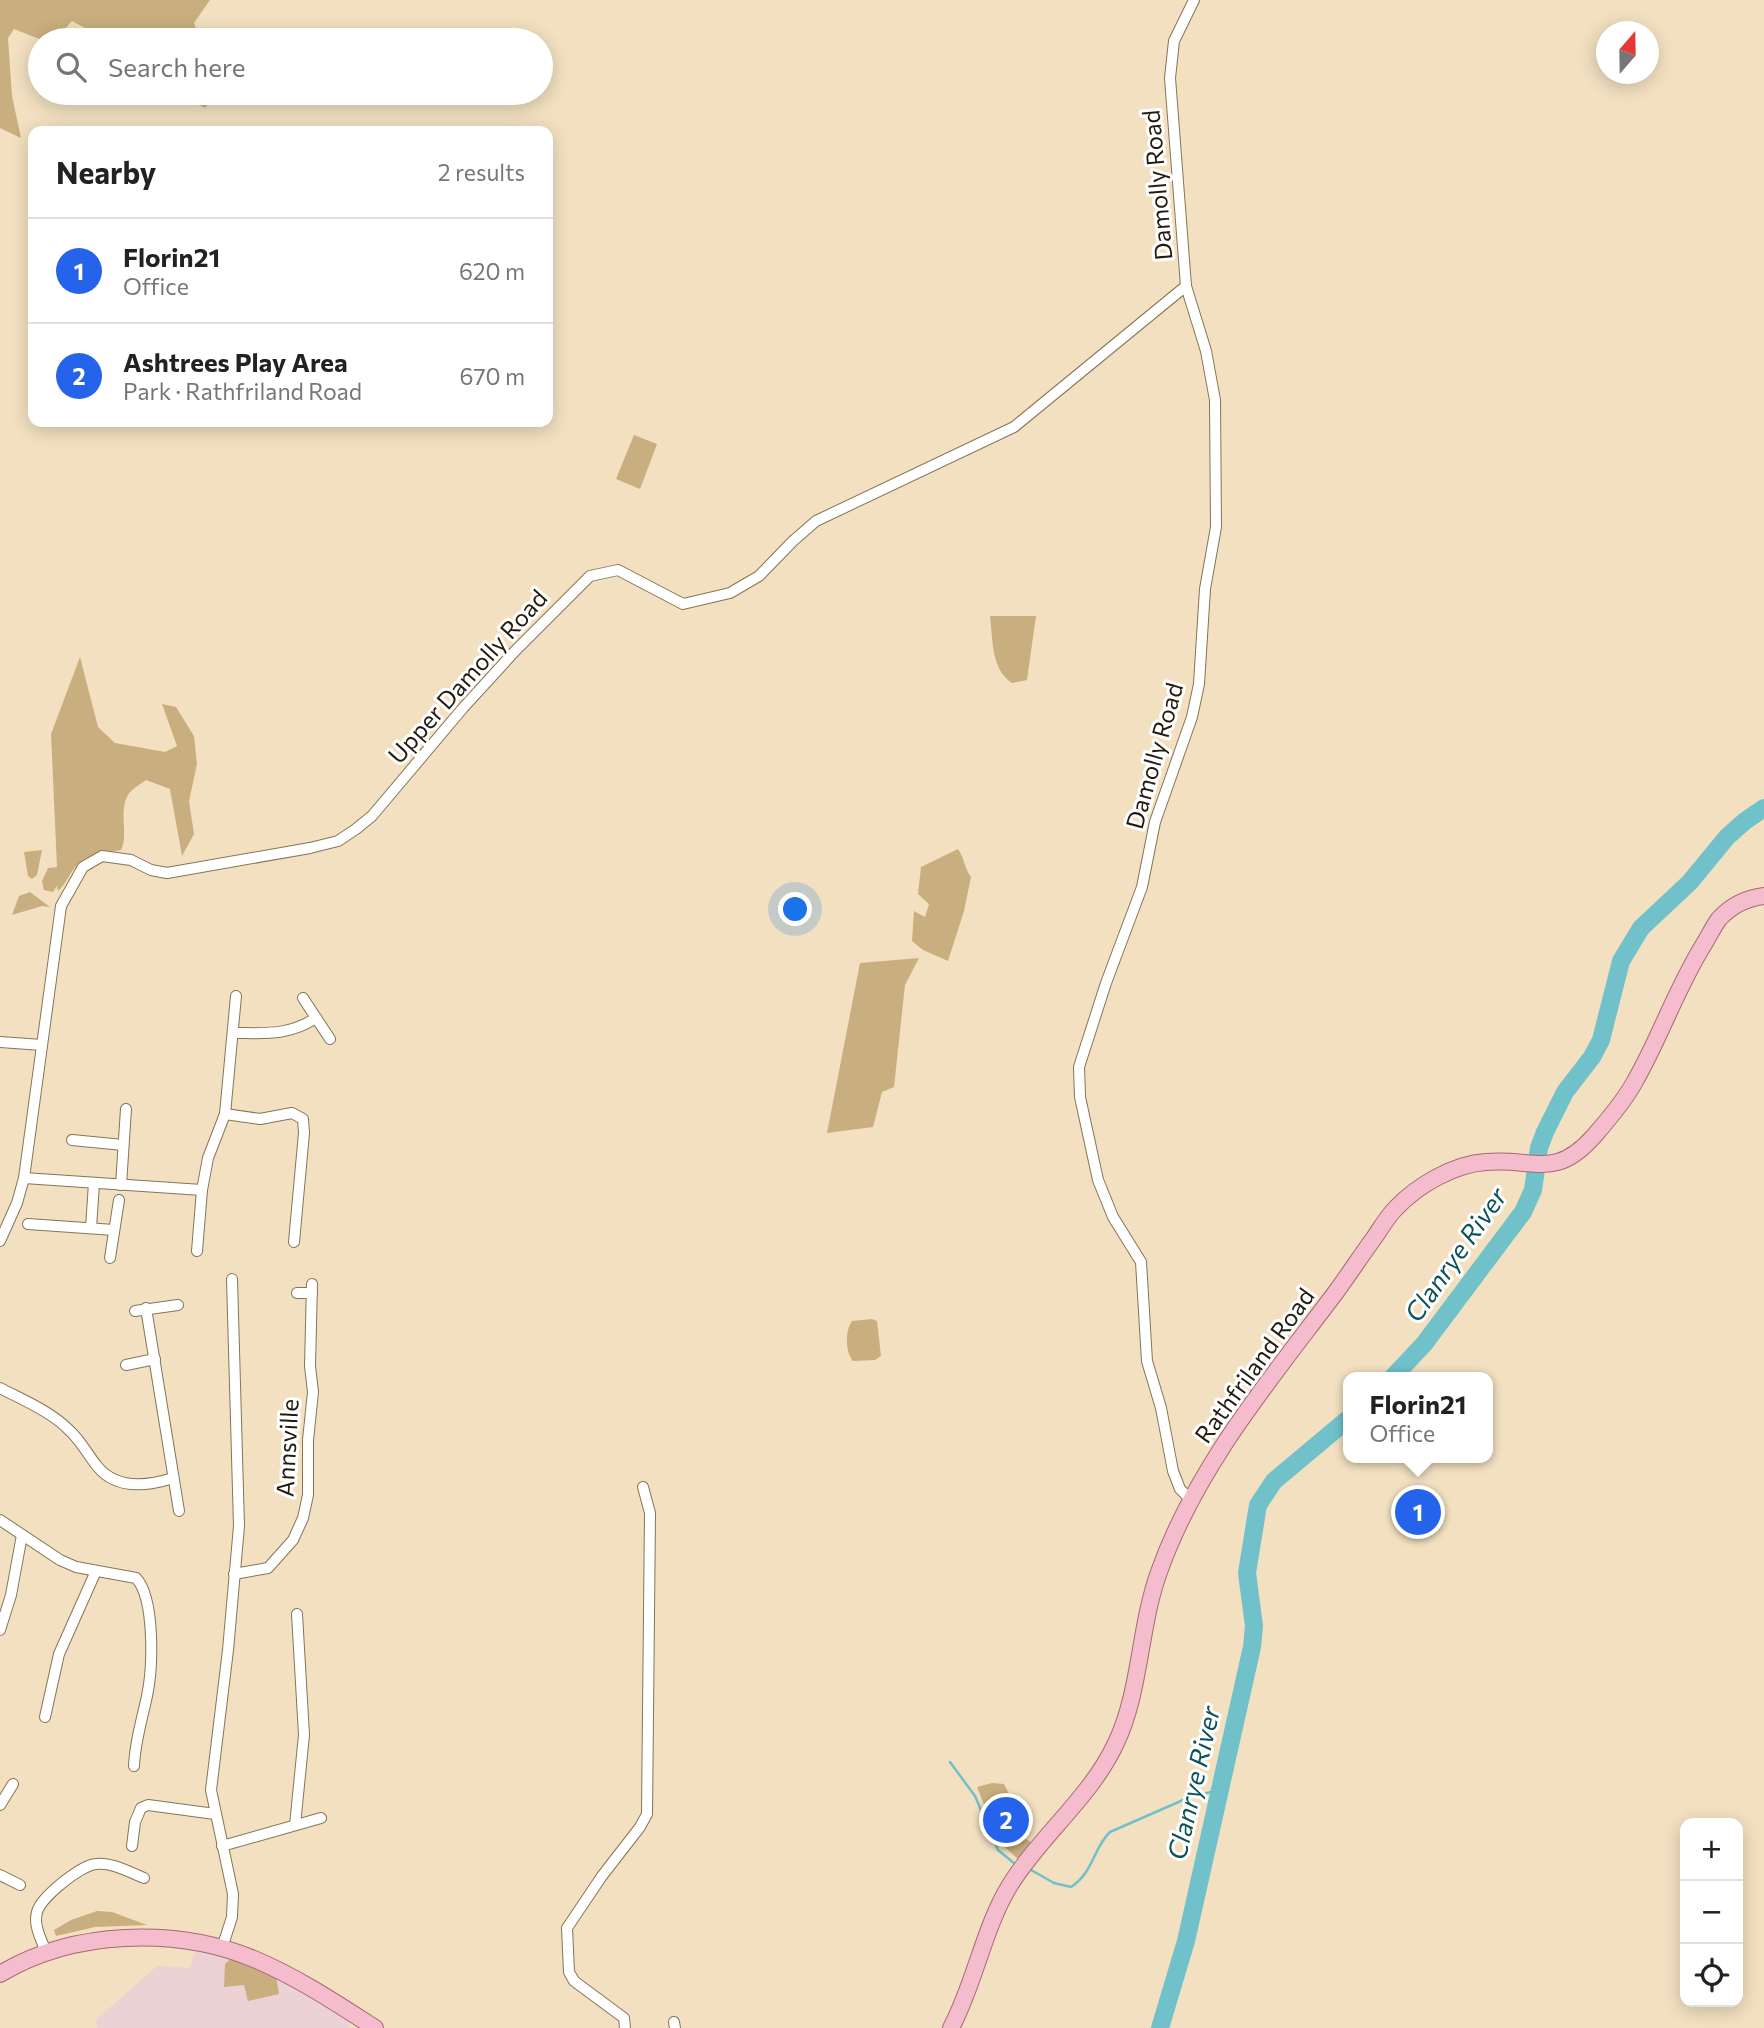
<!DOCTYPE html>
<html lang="en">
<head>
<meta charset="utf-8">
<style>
	body { margin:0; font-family:Commissioner,sans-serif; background:#f6f6f6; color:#222 }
	.controls { position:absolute; right:21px; bottom:21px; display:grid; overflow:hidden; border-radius:14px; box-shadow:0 4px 18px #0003 }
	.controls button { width:63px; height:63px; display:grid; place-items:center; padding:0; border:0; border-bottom:2px solid #e0e0e0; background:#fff; color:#222; font:35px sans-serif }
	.compass { position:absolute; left:1596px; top:21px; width:63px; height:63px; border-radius:50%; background:#fff; box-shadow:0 4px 18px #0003; rotate:20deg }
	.you { position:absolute; left:796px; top:910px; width:24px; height:24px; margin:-18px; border:5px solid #fff; border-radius:50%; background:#1a73e8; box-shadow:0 0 0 10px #1a73e833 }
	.badge { display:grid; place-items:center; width:46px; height:46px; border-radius:50%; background:#2563eb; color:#fff; font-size:23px; font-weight:700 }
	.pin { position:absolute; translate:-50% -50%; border:4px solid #fff; box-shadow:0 2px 7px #0006 }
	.popup { position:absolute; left:1343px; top:1372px; width:150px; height:91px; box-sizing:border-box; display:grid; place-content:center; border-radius:14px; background:#fff; filter:drop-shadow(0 2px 5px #0005); font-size:23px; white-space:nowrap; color:#767676 }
	.popup b { font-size:26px; color:#222 }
	.popup::after { content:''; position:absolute; left:50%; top:100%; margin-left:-14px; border:14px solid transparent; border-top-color:#fff }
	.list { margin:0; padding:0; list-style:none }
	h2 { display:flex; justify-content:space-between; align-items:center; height:91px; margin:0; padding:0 28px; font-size:30px }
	h2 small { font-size:23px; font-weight:400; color:#767676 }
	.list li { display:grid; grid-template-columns:46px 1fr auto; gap:21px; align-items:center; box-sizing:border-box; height:105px; padding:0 28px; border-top:2px solid #e0e0e0 }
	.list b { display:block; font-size:26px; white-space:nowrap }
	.list p { margin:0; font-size:23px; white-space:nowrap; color:#767676 }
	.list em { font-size:23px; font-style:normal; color:#767676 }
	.icon { flex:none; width:38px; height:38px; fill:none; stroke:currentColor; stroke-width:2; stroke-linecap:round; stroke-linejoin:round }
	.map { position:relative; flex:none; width:1764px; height:2028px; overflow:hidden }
	.search { position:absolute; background:#fff; box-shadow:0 4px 18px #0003; left:28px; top:28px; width:525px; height:77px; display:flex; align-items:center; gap:18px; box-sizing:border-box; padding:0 24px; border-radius:38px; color:#767676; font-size:26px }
	.panel { position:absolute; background:#fff; box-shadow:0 4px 18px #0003; left:28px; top:126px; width:525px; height:301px; border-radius:14px }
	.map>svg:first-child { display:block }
	.industrial { fill:#ecd1d5 }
	.green { fill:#c9af7f }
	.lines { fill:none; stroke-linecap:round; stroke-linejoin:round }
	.stream { stroke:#71c1ca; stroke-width:2.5 }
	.river { stroke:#71c1ca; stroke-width:18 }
	.minor-casing { stroke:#857557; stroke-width:12 }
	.primary-casing { stroke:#a76775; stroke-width:18 }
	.minor { stroke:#fff; stroke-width:10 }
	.primary { stroke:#f5bccd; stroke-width:16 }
	.labels { text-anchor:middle; stroke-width:6; stroke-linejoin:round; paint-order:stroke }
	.street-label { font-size:24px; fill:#221c10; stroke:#fff }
	.water-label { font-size:26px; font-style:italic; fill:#0a5359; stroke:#fff }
</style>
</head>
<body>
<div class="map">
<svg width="1764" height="2028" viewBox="0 0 1764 2028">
	<rect width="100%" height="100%" fill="#f2e0c0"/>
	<!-- industrial -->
	<path class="industrial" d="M197 1946 351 2007 349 2028H97L96 2020 157 1966 190 1968Z"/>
	<!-- green -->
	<g class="green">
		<path d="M0 0H210L194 23 200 40H103L98 35 72 21 55 40H42L14 29 8 38 12 96 21 138 0 128Z"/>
		<path d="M176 93H217L205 108Z"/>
		<path d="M634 435 657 444 640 489 616 479Z"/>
		<path d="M990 616H1036L1027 680 1012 683C991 669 993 640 990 616Z"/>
		<path d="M80 657 98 727 115 743 165 752 177 746 162 704 176 707 194 736 197 764 189 801 194 834 182 856 170 789 146 780C141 784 131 789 128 795 118 813 129 835 121 850 107 853 89 853 78 864 70 872 66 884 58 891L57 886 53 892 44 890 42 881 48 868 57 867 51 734Z"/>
		<path d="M958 849C965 859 964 868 971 877L964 911 948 961 923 950 912 941 914 911 925 917 929 904 918 894 921 867Z"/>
		<path d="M42 850 37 875 32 879 28 876 24 852Z"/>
		<path d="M30 892 50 907 42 906 12 915 19 896Z"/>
		<path d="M919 958 905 985 894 1087 882 1092 873 1127 827 1133 860 963Z"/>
		<path d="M872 1319 877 1321 881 1356 875 1360 853 1361C845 1352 845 1330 852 1321Z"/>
		<path d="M992 1783 1004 1784 1024 1823 1022 1833 1026 1839 1032 1843 1018 1859 999 1842 977 1787Z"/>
		<path d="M97 1911 112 1912 147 1925 95 1927 56 1936 54 1930 71 1920Z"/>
		<path d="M230 1959H235L276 1975 279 1994 248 2001 244 1985 224 1987 225 1964Z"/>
	</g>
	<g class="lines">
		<!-- stream -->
		<g class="stream">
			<path d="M950 1762 975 1796 998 1850 1015 1864"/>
			<path d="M1031 1870 1054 1883 1071 1887C1094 1872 1093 1848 1110 1832L1190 1797 1220 1790"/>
		</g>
		<!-- river -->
		<g class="river">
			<path d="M1393 1377 1424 1344 1523 1212 1533 1190 1539 1148 1545 1132 1565 1092 1592 1057 1601 1040 1621 961 1641 928 1690 882 1727 837 1745 821 1764 808"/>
			<path d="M1160 2028 1186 1941 1252 1647 1254 1626 1247 1573 1258 1505 1274 1481 1348 1419"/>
		</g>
		<defs>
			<g id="minor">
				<path d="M303 998 330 1039"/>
				<path d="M234 1033C265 1033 288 1036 316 1018"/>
				<path d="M0 1042 42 1045"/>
				<path d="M225 1114 236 996"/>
				<path d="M72 1140 123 1145"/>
				<path d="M24 1178 202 1190"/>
				<path d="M121 1185 126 1109"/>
				<path d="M28 1224 114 1230"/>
				<path d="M91 1228 94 1183"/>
				<path d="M0 1241 17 1203 24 1178 61 906 83 867 102 856 131 860 151 870 167 873 310 848 338 841 356 829 372 816 463 708 515 651 590 576 618 570 683 604 730 593 759 576 793 541 816 521 1014 427 1186 286"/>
				<path d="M197 1251 202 1190 208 1158 225 1114 260 1119 292 1113 303 1119 304 1133 294 1242"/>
				<path d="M110 1258 119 1200"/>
				<path d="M297 1293H312"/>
				<path d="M146 1308 179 1511"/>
				<path d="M135 1311 178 1305"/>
				<path d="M126 1365 155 1359"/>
				<path d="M0 1388C23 1400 52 1412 70 1431 81 1441 88 1455 97 1466 116 1490 148 1486 173 1478"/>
				<path d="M1191 1500 1180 1489 1173 1471 1161 1408 1147 1361 1141 1262 1113 1217 1098 1180 1080 1097 1079 1067 1106 983 1142 887 1155 822 1192 717 1199 684 1205 589 1216 527 1215 400 1206 351 1186 286 1170 78 1174 41 1194 0"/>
				<path d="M0 1520 60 1560 76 1567 136 1578C155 1598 153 1668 147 1696 142 1720 135 1741 134 1766"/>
				<path d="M234 1574 268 1568 293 1540 303 1518 308 1495V1440L313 1392 310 1366 312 1284"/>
				<path d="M0 1630 11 1595 22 1535"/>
				<path d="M45 1717 59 1654 96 1571"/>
				<path d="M0 1805 13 1784"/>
				<path d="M295 1825 304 1735 297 1614"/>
				<path d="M132 1846 135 1822 141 1808 148 1805 215 1814"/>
				<path d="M222 1846 321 1818"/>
				<path d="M0 1875 20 1885"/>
				<path d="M222 1948 232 1917 233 1894 211 1790 228 1650 239 1526 232 1279"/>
				<path d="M47 1954C42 1941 33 1926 37 1912 41 1897 81 1865 96 1864 112 1862 129 1872 144 1878"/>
				<path d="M674 2022 675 2028"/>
				<path d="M625 2028 624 2018 574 1981 569 1972 567 1928 602 1876 640 1827 647 1814 650 1513 643 1487"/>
			</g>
			<g id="primary">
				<path d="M0 1974C73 1930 176 1927 254 1959 297 1977 336 2003 375 2028"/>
				<path d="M951 2028C975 1983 984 1927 1010 1885 1041 1835 1091 1797 1116 1743 1141 1690 1139 1627 1159 1572 1196 1467 1270 1380 1336 1292 1349 1274 1361 1256 1374 1238 1381 1228 1387 1217 1396 1208 1418 1185 1454 1164 1486 1162 1536 1158 1555 1180 1594 1136 1608 1120 1624 1101 1634 1083 1660 1038 1676 989 1704 944 1709 936 1713 927 1719 919 1731 906 1747 898 1764 896"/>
			</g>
		</defs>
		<!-- minor casing -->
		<use href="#minor" class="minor-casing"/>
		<!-- primary casing -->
		<use href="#primary" class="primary-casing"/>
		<!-- minor -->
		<use href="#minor" class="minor"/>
		<!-- primary -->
		<use href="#primary" class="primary"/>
	</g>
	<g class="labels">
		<!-- street labels -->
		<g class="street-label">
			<text transform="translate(1158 185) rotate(-95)" y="8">Damolly Road</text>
			<text transform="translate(468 677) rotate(-48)" y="8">Upper Damolly Road</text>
			<text transform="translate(1155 756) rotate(-74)" y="8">Damolly Road</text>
			<text transform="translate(1255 1366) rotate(-54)" y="8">Rathfriland Road</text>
			<text transform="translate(288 1448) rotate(-87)" y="8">Annsville</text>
		</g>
		<!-- water labels -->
		<g class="water-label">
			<text transform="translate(1456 1255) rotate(-55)" y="9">Clanrye River</text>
			<text transform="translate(1194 1783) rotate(-77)" y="9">Clanrye River</text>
		</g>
	</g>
</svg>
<div class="controls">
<button>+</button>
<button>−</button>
<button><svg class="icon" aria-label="locate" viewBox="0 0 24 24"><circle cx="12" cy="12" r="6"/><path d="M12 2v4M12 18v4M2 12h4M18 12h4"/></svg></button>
</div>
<svg class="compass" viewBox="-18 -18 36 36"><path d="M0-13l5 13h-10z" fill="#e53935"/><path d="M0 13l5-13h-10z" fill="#767676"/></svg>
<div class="you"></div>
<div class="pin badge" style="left:1418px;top:1512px">1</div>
<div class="popup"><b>Florin21</b>Office</div>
<div class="pin badge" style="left:1006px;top:1820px">2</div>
<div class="search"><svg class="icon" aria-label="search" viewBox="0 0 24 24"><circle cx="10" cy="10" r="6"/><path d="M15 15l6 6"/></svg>Search here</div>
<section class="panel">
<h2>Nearby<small>2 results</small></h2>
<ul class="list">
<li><span class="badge">1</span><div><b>Florin21</b><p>Office</p></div><em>620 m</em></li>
<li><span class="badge">2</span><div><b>Ashtrees Play Area</b><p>Park · Rathfriland Road</p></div><em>670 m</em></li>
</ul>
</section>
</div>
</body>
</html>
